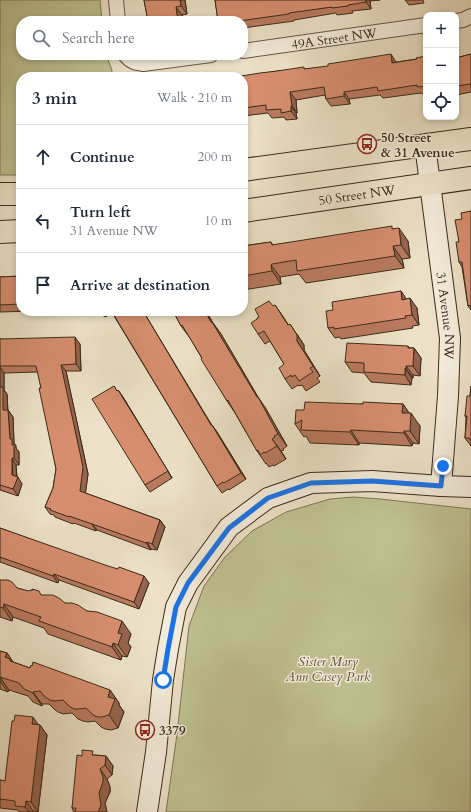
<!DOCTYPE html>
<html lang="en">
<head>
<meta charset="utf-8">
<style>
	body { margin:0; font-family:Cardo,serif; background:#f2f2f3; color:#1f2937 }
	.controls { position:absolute; right:12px; top:12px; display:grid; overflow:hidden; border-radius:8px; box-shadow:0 2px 6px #0003 }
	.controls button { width:36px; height:36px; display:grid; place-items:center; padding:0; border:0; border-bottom:1px solid #e0e1e3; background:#fff; color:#1f2937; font:20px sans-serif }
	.stop { position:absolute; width:12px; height:12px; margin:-9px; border:3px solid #1a73e8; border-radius:50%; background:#fff }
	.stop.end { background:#1a73e8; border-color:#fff; box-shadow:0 1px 4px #0008 }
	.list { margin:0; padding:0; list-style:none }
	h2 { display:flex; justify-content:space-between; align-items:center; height:52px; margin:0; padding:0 16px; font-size:17px }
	h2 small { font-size:13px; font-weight:400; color:#747a83 }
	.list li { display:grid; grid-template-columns:26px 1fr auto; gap:12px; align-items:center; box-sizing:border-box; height:64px; padding:0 16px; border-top:1px solid #e0e1e3 }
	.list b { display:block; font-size:15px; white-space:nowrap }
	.list p { margin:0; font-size:13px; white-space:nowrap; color:#747a83 }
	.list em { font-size:13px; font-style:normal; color:#747a83 }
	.icon { flex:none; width:22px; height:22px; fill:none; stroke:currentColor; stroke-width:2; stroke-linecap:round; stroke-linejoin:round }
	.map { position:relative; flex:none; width:471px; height:812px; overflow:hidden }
	.search { position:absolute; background:#fff; box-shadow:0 2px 6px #0003; left:16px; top:16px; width:232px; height:44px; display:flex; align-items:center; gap:10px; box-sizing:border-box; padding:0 14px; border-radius:16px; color:#747a83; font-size:15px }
	.panel { position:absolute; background:#fff; box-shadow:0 2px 6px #0003; left:16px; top:72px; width:232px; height:244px; border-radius:16px }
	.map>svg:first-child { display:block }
	.green { fill:#bfc191; stroke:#7d7656 }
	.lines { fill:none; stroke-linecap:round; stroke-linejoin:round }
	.street-casing { stroke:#675846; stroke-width:16 }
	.secondary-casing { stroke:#3b2b1b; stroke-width:22 }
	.primary-casing { stroke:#3b2b1b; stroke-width:24 }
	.street { stroke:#f3ecdb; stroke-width:14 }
	.secondary { stroke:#f3ecdb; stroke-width:20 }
	.primary { stroke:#ece1c7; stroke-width:22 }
	.wall { fill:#b97a5f; stroke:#3b2b1b }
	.shaded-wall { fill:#96634e; stroke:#3b2b1b }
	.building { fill:#d78e6f; stroke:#3b2b1b }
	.route { stroke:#1a73e8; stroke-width:5 }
	.labels { text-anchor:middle; stroke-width:3; stroke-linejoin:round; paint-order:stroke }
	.street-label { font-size:13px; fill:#3b2b1b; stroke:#f3ecdb }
	.poi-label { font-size:13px; font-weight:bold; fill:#3b2b1b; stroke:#f3ecdb; text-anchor:start }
	.park-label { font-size:13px; font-style:italic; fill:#5c5038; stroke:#f3ecdb }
</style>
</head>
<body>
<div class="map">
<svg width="471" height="812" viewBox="0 0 471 812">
	<rect width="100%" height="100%" fill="#ece1c7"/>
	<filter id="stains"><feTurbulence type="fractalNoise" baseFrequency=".005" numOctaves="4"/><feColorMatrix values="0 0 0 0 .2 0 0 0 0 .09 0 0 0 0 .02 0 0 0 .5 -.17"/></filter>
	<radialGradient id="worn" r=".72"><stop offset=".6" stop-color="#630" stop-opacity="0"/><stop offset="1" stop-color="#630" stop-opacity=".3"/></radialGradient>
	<!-- green -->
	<g class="green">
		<path d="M0 0H100L102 21H21V55H106L112 70 111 77H21V175H0Z"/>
		<path d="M353 497 380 499 471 509V812H166L177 734 189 626 204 586 225 557 252 531 286 512 330 499Z"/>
	</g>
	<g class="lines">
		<defs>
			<g id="street">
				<path d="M116 0 118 21"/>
				<path d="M456 21 463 20 471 16"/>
				<path id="s1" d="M243 51 426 25"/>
				<path d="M125 55C131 62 135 63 143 64L211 55"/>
			</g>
			<g id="secondary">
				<path id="s2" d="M425 145 450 338 448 396 441 486"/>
				<path d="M147 812 156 752 163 680 168 649 176 607 188 583 229 527 268 498 311 483 372 481 441 486 471 487"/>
			</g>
			<g id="primary">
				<path d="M243 170 471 139"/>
				<path d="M0 194H21"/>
				<path id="s3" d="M243 211 471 178"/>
				<path d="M0 232 21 231"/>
			</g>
		</defs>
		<!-- street casing -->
		<use href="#street" class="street-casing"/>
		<!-- secondary casing -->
		<use href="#secondary" class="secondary-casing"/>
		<!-- primary casing -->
		<use href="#primary" class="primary-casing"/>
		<!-- street -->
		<use href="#street" class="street"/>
		<!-- secondary -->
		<use href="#secondary" class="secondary"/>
		<!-- primary -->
		<use href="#primary" class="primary"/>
	</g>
	<!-- wall -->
	<g class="wall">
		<path d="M144 0H185L187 14 182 15V21H148Z"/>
		<path d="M215 0H380L370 1 371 9 352 11 353 13 337 15 336 13 294 20V21L243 28V21H218Z"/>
		<path d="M405 0H423L424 3 409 5Z"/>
		<path d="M471 54V92L456 95V58Z"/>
		<path d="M426 56V94H423L421 93 383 98 380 95 349 99 350 104 331 106 326 99 325 95 296 100 297 113H296L297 119 286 120 284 117 272 118 268 113 243 116V77L278 71 396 62 417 59Z"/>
		<path d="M471 211V310L468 306 462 267 459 262V242L462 219Z"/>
		<path d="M393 229 408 241 410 258 402 259 404 268 306 283 299 274 280 277 281 284 243 290V246L271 242 273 245Z"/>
		<path d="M21 276V311H34L0 312V277Z"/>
		<path d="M401 291 406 299 417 308 419 325 412 326 413 328 341 339 340 337 335 338 328 328 333 310Z"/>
		<path d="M273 306 282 315 288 325 297 334 304 345V350L320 376 317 378 320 382 306 391 302 385 299 386 298 385 292 389 285 379 284 364 270 341 265 344 258 334 257 319 259 317Z"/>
		<path d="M93 311H110L106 317Z"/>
		<path d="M111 311 212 425 217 432 246 479 229 490 228 489 222 493 217 486Z"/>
		<path d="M173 311H206L213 323 221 334 258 397 266 409 287 446 283 449 284 450 281 451 286 459 274 466 273 465 269 467 266 463V464L257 451 235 413 227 401 190 338 181 326Z"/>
		<path d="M0 339 80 344 81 371H66L88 474 85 493 160 520 165 527 157 550 151 549V550L97 530 96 531 74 523 73 524 55 517 54 515 50 514 45 507 53 488 56 469 38 372 4 373V390L7 394 8 410 13 417 14 443 16 446V448L19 452V465H16L17 477 22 484 18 496 0 490Z"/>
		<path d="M409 348H414L421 358 420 376 413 375V378H412L411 385 371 382 364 373 352 372 345 362Z"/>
		<path d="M114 386 117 391 118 390 123 397 172 478 150 492 145 485Z"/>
		<path d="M471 386V446L465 438 466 418 465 416 470 396Z"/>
		<path d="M363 404H403L409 413 420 426 419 444 413 443 412 446 359 443V445L310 443 306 436 304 437 295 424 304 410Z"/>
		<path d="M0 528 149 583 139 609 59 580 58 583 0 562Z"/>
		<path d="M0 580 17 588 41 595 65 603 87 611 131 634 128 643 131 647 127 657 122 656 121 660 48 634 44 628 13 617 12 621 0 617Z"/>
		<path d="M0 651 7 653 13 662 30 668 110 690 119 703V705L124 712 118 728 111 730 105 729 101 727 95 721 88 722 83 721 78 719 72 713 63 714 58 712 54 709 49 704H42V706L33 702 28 696 9 690 8 692 0 689Z"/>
		<path d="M39 725H40L47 735 38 812 33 811V812H19L18 810 0 808V780L5 781Z"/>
		<path d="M95 755 106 756 113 766 112 775 107 779 110 787V792L105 803 107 812H74L72 808 82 756Z"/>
	</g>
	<!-- shaded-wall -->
	<g class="shaded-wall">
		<path d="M180 0H185L187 14 181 6Z"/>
		<path d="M366 0H369L370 1 371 9 366 2Z"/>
		<path d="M176 7 182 15V21H178Z"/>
		<path d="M391 54 396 62 397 71 392 63Z"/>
		<path d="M290 92 296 100 297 113 292 106Z"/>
		<path d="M344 92 349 99 350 104 344 96Z"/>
		<path d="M291 106 296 113 297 119 291 111Z"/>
		<path d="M399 228 408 241 410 258 401 245Z"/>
		<path d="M393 246 402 259 404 268 395 256Z"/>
		<path d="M271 265 280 277 281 284 272 271Z"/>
		<path d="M401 291 407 300H402Z"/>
		<path d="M410 298 417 308 419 325 412 315Z"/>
		<path d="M275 305 282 315 295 335 288 325Z"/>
		<path d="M102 311H110L106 317Z"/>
		<path d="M143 311 216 432 211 425Z"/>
		<path d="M205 311H206L213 323 221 334 258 397 266 409 287 446 278 434Z"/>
		<path d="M290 324 304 345V350L320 376 313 366 297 341Z"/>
		<path d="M75 337 80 344 81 371 76 364Z"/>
		<path d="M408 346 414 354V348L421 358 420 376 413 366Z"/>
		<path d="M61 365 66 371 88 474 85 498 80 491Z"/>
		<path d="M406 366 413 375V378L406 369Z"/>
		<path d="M0 367 4 373V390L7 394 8 417 3 410 0 388Z"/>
		<path d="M405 368 412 378 411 385 405 375Z"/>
		<path d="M118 390 123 397 172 478 168 471Z"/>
		<path d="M403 404 411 416V413L420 426 419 444 410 431 402 413Z"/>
		<path d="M8 410 13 417 14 443 16 446V448L19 452V465L14 458 10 439Z"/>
		<path d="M212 425 217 432 246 479 241 473Z"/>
		<path d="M351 430 359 443V445L350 432Z"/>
		<path d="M404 431 413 443 412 446 404 433Z"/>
		<path d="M272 439 281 451 286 459 277 446Z"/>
		<path d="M12 458 16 465 17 479 18 477 22 484 18 496 13 489Z"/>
		<path d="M160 520 165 527 157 550 152 544Z"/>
		<path d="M92 524 97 530 96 531Z"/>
		<path d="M147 542 151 549V550L146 543Z"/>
		<path d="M54 574 59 580 58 583 53 576Z"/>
		<path d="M144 576 149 583 139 609 134 602Z"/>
		<path d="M4 604 13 617 12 621 3 608Z"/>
		<path d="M122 621 131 634 128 643 131 647 127 657 118 645V633Z"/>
		<path d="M113 643 122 656 121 660 112 647Z"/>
		<path d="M7 653 15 665 5 657Z"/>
		<path d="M0 677 9 690 8 692 0 681Z"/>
		<path d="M110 690 119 703V705L124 712 118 728 109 715 108 697Z"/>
		<path d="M33 692 42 704V706L33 693Z"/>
		<path d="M33 717 40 727V725L47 735 38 812 31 802 32 724Z"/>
		<path d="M106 756 113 766 112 775 105 765Z"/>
		<path d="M100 769 107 779 110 787V792L105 803 107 812H98Z"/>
		<path d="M26 801 33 811V812H29L25 807Z"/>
	</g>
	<!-- building -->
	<g class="building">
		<path d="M144 0H180L181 6 176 7 178 21H148Z"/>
		<path d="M215 0H366V2L348 5V6L332 8V7L289 13V14L239 21H218Z"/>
		<path d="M391 54 392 63 417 59 416 58 426 56V86L417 87V85L378 91 377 87 344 92V96L326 99 324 87 290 92 292 106H291V111L281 113V109L266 110V105L243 108V77H235L260 73 277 71 304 67V69L328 66V64Z"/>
		<path d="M471 54V84L456 86V58Z"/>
		<path d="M471 211V305L468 306 462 262H459L456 242H459L455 220 462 219 461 213Z"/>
		<path d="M392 226V229L399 228 401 245 393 246 395 256 297 271 296 260 272 264 271 265 272 271 243 276V246L271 242 272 245Z"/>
		<path d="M21 276V304L0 305V277Z"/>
		<path d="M401 291 402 300 410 298 412 315 405 316 406 318 334 329V327L328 328 326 311 333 310 332 302Z"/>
		<path d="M269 301 273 306 275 305 288 325 290 324 297 335V341L313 366 310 368 313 372 299 381 295 375 292 377 291 375 285 379 279 368 284 364 264 331 258 334 251 323 257 319V318L259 317 255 309Z"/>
		<path d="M114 311H143L211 425H212L241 473 224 483 223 482 217 486 112 312Z"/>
		<path d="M173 311H205L211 322H212L257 397H258L278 434 274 436 275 437 272 439 277 446 265 453 264 452 260 455 258 450 257 451 230 404 228 400 227 401 201 359 202 358 182 325 181 326Z"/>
		<path d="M75 337 76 364 61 365 83 467 80 491 160 520 152 544 147 542 146 543 92 524 69 516V517L50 510 51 509 45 507 53 488 56 469 39 388H41L36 366H0V339Z"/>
		<path d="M347 343 408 346V348H414L413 366H406V369L405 368V375L364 372V363L345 362Z"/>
		<path d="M114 386 117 391 118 390 168 471 145 485 92 399Z"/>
		<path d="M471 386V440L469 439V438H465L467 416H465L467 396H470Z"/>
		<path d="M0 387H3V410H8L10 439H12V445H14V458H12V475L18 477 13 489 0 485Z"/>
		<path d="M305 402 363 404V402L403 404 402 413H411L410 431H404V433L351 430 350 432 301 430 302 420 295 424 296 410H304Z"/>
		<path d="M0 528 108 566 118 569 119 567 144 576 134 602 54 574 53 576 0 557Z"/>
		<path d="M0 580H8L12 582 17 588 29 591 30 590 32 591V589L39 591 41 595H53L59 598 65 603H72L78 605 87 611 97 612 122 621 118 633 122 634 118 645 113 643 112 647 39 621 41 617 4 604 3 608 0 607Z"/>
		<path d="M0 651 7 653 5 657 10 659V661L30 668 31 665 32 666 33 662 110 690 108 697 115 699 109 715 102 717H97L92 714 86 708 79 709H74L69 706 63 700 55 701 50 700 45 697 40 691 33 692V693L24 689 19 683 0 677V678Z"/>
		<path d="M15 715 33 717 32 724 40 725 31 802 26 801 25 807 15 806V801L0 799V780L5 781 12 721H14Z"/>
		<path d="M82 750 93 751 92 755 106 756 105 765 100 769 103 777V782L99 793 101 805 98 812H75L76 808H72L77 755 82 756Z"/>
	</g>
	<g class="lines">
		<!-- route -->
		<path class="route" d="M163 680 168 649 176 607 188 583 229 528 268 498 311 483 372 481 441 486 443 466"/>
	</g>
	<!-- icons -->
	<defs>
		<symbol id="bus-ring" viewBox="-11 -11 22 22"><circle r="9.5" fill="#f3ecdb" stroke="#8f2418" stroke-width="1.5"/><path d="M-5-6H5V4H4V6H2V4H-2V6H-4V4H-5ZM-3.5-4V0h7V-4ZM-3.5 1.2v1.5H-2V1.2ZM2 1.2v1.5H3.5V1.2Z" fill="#8f2418"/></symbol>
	</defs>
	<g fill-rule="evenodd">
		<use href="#bus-ring" x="356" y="133" width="22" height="22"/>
		<use href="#bus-ring" x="134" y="719" width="22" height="22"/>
	</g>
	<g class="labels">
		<!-- street labels -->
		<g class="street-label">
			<text dy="5" stroke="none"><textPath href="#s1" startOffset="92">49A Street NW</textPath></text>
			<text dy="5" stroke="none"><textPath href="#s3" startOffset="115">50 Street NW</textPath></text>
			<text dy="5" stroke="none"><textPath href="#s2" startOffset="172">31 Avenue NW</textPath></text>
		</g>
		<!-- poi labels -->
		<g class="poi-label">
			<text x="381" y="142">50 Street<tspan x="381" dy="15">&amp; 31 Avenue</tspan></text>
			<text x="159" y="735">3379</text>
		</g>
		<!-- park labels -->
		<g class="park-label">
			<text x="328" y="666">Sister Mary<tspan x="328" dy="15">Ann Casey Park</tspan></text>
		</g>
	</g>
	<rect width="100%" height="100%" filter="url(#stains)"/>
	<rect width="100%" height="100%" fill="url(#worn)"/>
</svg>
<div class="controls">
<button>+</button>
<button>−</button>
<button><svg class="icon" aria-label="locate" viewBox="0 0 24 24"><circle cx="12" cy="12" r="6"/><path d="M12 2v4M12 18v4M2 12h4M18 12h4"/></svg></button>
</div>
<div class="stop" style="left:163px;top:680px"></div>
<div class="stop end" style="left:443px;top:466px"></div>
<div class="search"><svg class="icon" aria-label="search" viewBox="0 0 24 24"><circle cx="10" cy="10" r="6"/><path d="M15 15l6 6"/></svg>Search here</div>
<section class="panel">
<h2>3 min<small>Walk · 210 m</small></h2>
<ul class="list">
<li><svg class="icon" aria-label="ahead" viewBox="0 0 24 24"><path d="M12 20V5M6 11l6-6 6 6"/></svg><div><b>Continue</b></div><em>200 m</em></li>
<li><svg class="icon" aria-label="left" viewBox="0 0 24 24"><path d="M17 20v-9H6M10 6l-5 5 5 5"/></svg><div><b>Turn left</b><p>31 Avenue NW</p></div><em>10 m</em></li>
<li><svg class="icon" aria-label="arrive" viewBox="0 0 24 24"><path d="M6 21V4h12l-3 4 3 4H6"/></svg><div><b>Arrive at destination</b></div></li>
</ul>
</section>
</div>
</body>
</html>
